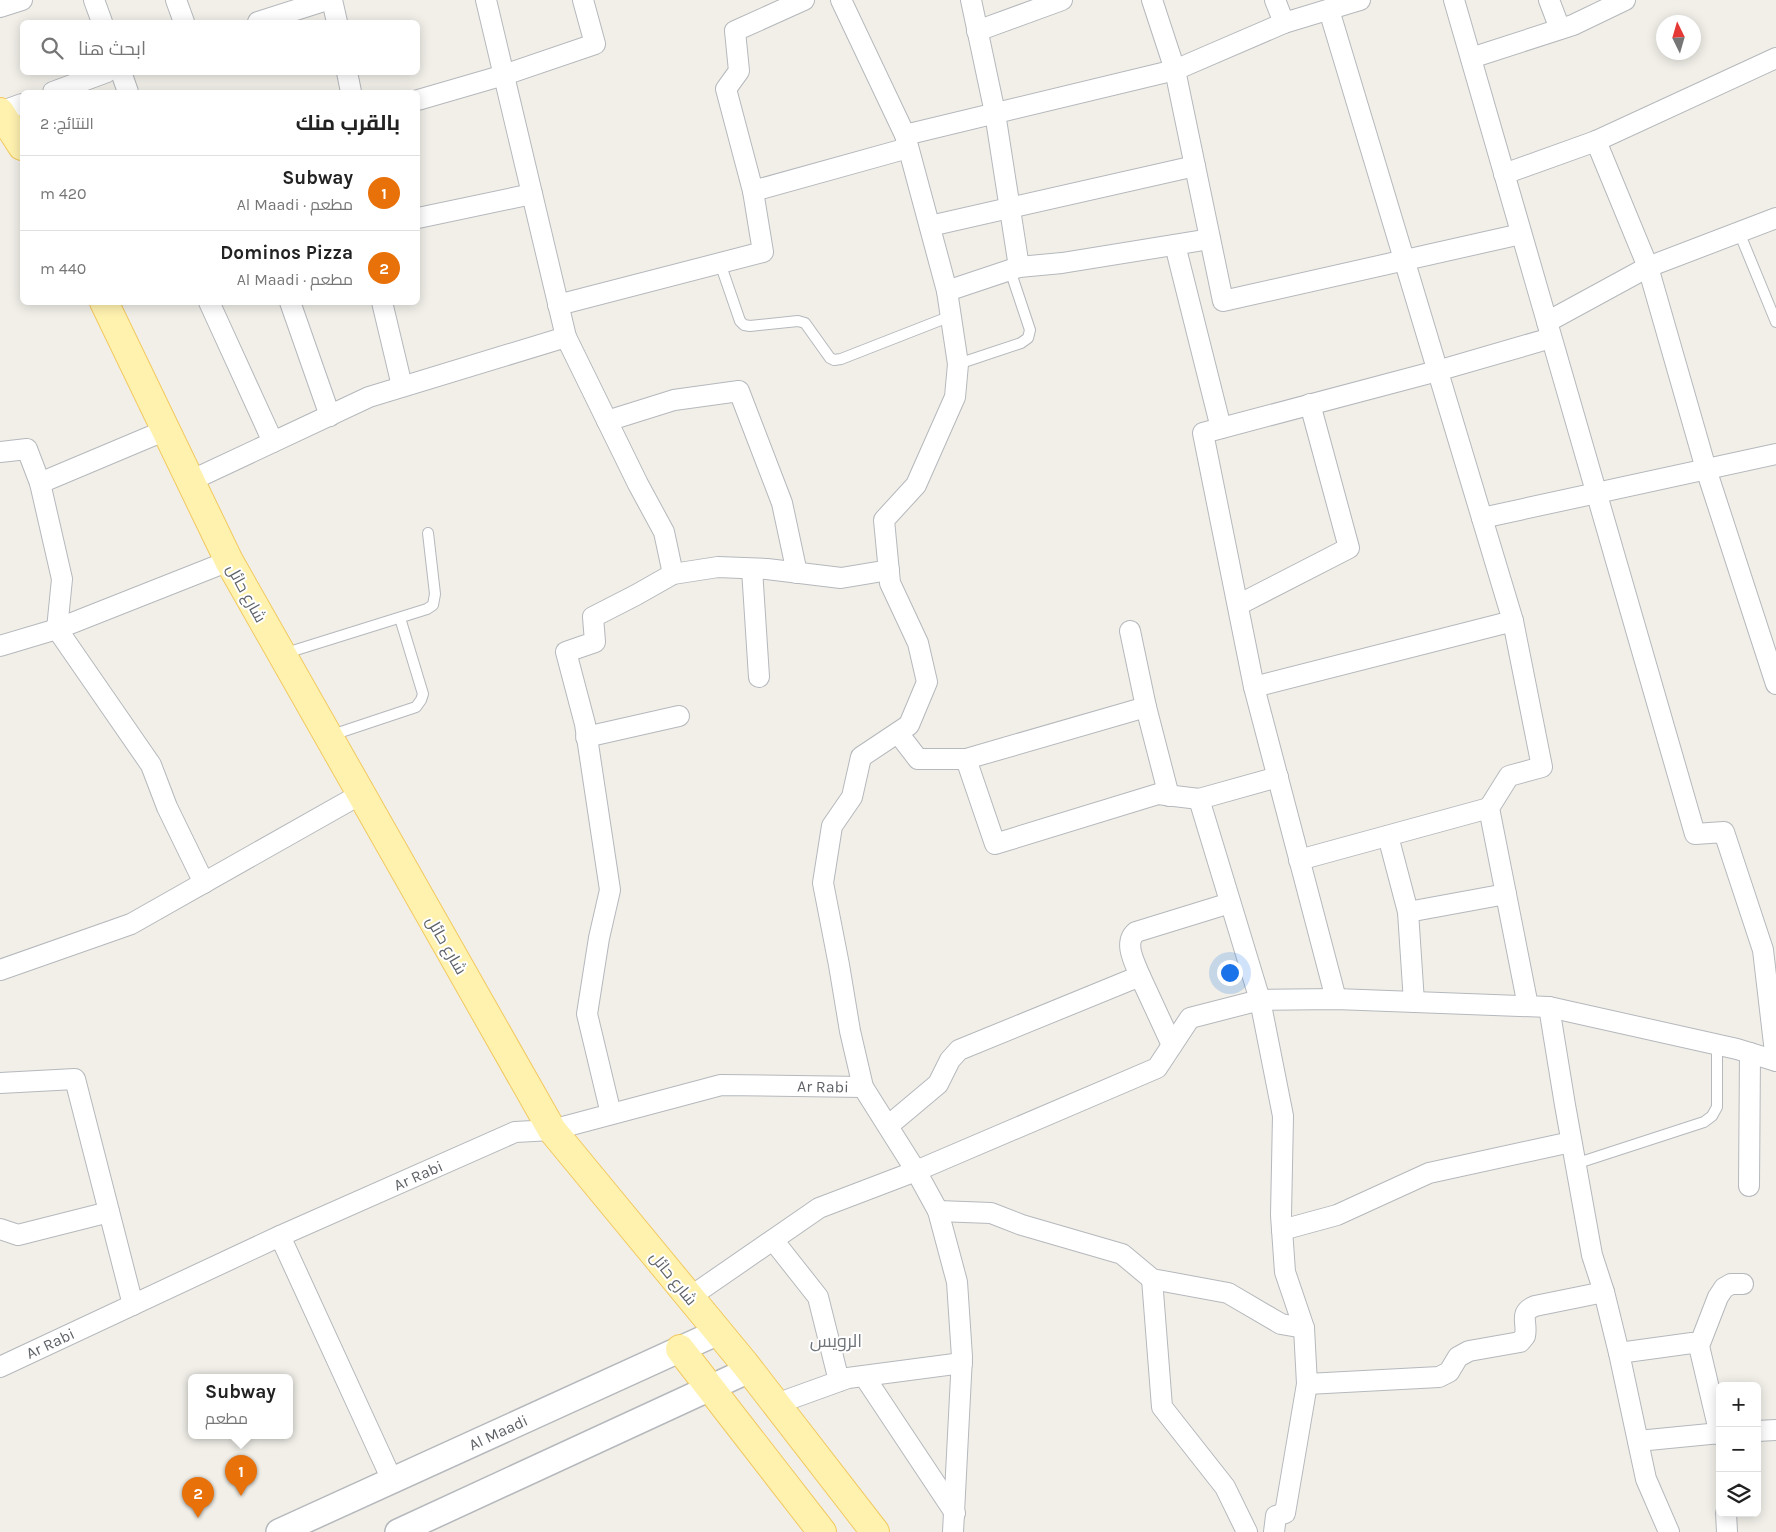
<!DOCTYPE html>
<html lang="ar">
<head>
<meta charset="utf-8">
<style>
	body { margin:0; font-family:Karla,Cairo,sans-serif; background:#f6f6f6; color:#222; direction:rtl }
	.controls { position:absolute; right:15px; bottom:15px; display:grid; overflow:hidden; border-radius:8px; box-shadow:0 2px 12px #0003 }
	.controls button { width:45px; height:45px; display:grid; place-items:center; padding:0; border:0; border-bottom:1px solid #e0e0e0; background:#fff; color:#222; font:25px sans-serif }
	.compass { position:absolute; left:1656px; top:15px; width:45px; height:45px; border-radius:50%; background:#fff; box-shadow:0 2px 12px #0003; rotate:355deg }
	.you { position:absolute; left:1229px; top:972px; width:18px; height:18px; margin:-12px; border:4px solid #fff; border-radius:50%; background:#1a73e8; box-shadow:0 0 0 8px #1a73e833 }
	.badge { display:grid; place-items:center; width:32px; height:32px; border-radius:50%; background:#7c3aed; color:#fff; font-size:16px; font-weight:700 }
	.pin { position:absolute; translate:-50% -41px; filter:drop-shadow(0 1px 2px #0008) }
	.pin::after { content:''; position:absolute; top:26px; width:18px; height:15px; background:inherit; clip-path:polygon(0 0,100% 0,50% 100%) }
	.popup { position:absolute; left:188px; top:1374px; width:105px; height:65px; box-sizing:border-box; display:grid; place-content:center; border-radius:8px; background:#fff; filter:drop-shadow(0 1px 4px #0005); font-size:16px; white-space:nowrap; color:#767676 }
	.popup b { font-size:19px; color:#222 }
	.popup::after { content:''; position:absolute; left:50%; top:100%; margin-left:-10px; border:10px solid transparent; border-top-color:#fff }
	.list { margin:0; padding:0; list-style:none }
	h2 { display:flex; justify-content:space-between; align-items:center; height:65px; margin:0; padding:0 20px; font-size:21px }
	h2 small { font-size:16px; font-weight:400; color:#767676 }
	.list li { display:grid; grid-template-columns:32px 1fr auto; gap:15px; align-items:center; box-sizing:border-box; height:75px; padding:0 20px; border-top:1px solid #e0e0e0 }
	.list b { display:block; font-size:19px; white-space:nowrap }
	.list p { margin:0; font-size:16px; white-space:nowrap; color:#767676 }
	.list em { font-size:16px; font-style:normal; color:#767676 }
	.icon { flex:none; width:28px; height:28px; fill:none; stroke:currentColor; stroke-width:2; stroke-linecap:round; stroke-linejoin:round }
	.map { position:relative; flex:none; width:1776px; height:1532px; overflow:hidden; direction:ltr }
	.search { position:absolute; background:#fff; box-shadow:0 2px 12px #0003; left:20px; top:20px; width:400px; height:55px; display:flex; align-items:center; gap:12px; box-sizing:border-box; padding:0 18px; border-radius:8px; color:#767676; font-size:19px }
	.panel { position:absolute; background:#fff; box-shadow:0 2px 12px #0003; left:20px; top:90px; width:400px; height:215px; border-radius:8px; direction:rtl }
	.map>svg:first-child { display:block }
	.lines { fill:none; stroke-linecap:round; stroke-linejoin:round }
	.service-casing { stroke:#b5b8bc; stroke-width:12 }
	.minor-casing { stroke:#b5b8bc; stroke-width:22 }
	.tertiary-casing { stroke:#b5b8bc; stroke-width:28 }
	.primary-casing { stroke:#f2c960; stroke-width:30 }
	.service { stroke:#fff; stroke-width:10 }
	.minor { stroke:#fff; stroke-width:20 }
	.tertiary { stroke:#fff; stroke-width:25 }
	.primary { stroke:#fff2af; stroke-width:28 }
	.labels { text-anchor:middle; stroke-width:4; stroke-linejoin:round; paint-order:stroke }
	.street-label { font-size:16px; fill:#5f6368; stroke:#fff }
	.neighbourhood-label { font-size:18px; fill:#70757a; stroke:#fff }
</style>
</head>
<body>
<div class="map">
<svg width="1776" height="1532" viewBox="0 0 1776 1532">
	<rect width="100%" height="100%" fill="#f1efe8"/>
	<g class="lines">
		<defs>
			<g id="service">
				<path d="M1739 232 1776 322"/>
				<path d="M720 263 740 321 744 325 750 326 798 321 805 323 830 358 834 360 841 359 951 316"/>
				<path d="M958 364 1021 343 1028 338 1030 330 1010 270"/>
				<path d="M283 654 427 609 433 605 435 594 428 533"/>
				<path d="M329 736 416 707 421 700 423 694 400 618"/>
				<path d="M1575 1164 1704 1122 1712 1116 1717 1107V1045"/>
			</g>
			<g id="minor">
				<path d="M94 0 102 22"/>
				<path d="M176 0 184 22"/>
				<path d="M332 0 337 22"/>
				<path d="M486 0 566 337 638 484 664 532 673 574"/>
				<path d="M841 0 905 135 947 291 958 364 955 397 916 485 884 520 890 583 918 643 927 682 909 725 861 757 852 797 832 826 823 883 839 965 850 1031 863 1087 916 1171 938 1211 957 1282 962 1357 953 1532"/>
				<path d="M971 0 995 113 1019 267"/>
				<path d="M1152 0 1175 70 1223 301 1521 234"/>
				<path d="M1275 0 1284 23"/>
				<path d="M1454 0 1695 834 1724 832 1763 950 1776 1061"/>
				<path d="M1549 0 1560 29"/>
				<path d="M0 7 22 0"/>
				<path d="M1329 10 1513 621 1254 687 1336 999"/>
				<path d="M258 22 327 0"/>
				<path d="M977 31 1062 0"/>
				<path d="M1471 58 1573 25 1625 0"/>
				<path d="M121 72 128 92"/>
				<path d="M347 72 351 92"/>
				<path d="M53 92 107 72"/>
				<path d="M418 100 504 75 595 44 583 0"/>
				<path d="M0 112 22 104"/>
				<path d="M905 135 1175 70 1284 23 1360 0"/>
				<path d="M1596 141 1648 267 1706 469 1776 684"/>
				<path d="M1504 174 1596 141 1776 58"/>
				<path d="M753 191 908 148"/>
				<path d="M418 218 532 194"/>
				<path d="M930 226 1195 166"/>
				<path d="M1175 245 1221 428"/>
				<path d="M947 291 1019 267 1062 263 1210 239"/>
				<path d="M209 302 273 442"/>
				<path d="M290 302 330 416"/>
				<path d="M382 302 402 386"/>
				<path d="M558 305 763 252 753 191 726 89 739 71 735 31 804 0"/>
				<path d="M1547 322 1648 267 1776 218"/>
				<path d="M607 421 674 400 739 391 782 503 797 573"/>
				<path d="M0 452 27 449 40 483 62 579 57 629 151 765 167 807 204 883"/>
				<path d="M190 481 369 397 566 337"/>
				<path d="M40 483 166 430"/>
				<path d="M1482 518 1776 454"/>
				<path d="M752 569 759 677"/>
				<path d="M1238 605 1349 548 1310 404"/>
				<path d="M1513 621 1542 767 1509 776 1489 808 1528 1006"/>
				<path d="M1130 631 1146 707 1169 796"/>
				<path d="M0 646 57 629 229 561"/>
				<path d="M1254 687 1203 433 1437 371 1551 338"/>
				<path d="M898 733 918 759H966L1146 707"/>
				<path d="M586 737 679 716"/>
				<path d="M966 759 995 844 1158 794 1199 799"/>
				<path d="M1388 836 1408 912 1414 1002"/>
				<path d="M1299 860 1489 808"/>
				<path d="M1408 912 1506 894"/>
				<path d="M0 970 131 924 361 794"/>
				<path d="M1140 976C1135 963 1123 943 1136 932L1230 903"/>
				<path d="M1549 1007 1565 1105 1592 1255 1604 1292 1619 1353 1646 1479 1669 1532"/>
				<path d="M0 1083 75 1079 133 1305"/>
				<path d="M611 1114 587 1014 599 938 610 890 585 724 566 652 595 642 593 617 636 595 673 574 718 567 767 569 841 578 889 570"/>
				<path d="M888 1126 938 1084 950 1060 959 1050 1140 976 1172 1045"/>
				<path d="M1749 1186 1750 1053"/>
				<path d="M938 1211 991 1213 1022 1225 1122 1254 1152 1279 1228 1293 1281 1324 1304 1328"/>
				<path d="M0 1229 18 1235 109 1212"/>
				<path d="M1282 1230 1337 1215 1429 1173 1571 1142"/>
				<path d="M280 1236 392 1480"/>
				<path d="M773 1240 818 1297 839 1381"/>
				<path d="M1152 1279 1162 1407 1225 1487 1247 1532"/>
				<path d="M690 1297 819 1208 916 1171 1157 1068 1190 1018 1260 1000 1336 999 1549 1007 1737 1049 1776 1061"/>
				<path d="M1619 1353 1692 1343 1699 1346"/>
				<path d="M0 1367 280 1236 515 1132 552 1130 721 1085 863 1087"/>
				<path d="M864 1376 955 1513"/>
				<path d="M1307 1384 1439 1377 1449 1372 1458 1357 1469 1351 1520 1342 1525 1336C1528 1322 1518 1313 1535 1306L1604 1292"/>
				<path d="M776 1404 848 1378 962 1363"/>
				<path d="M1757 1431 1776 1430"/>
				<path d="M1720 1435 1699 1346 1718 1297 1724 1288 1731 1284H1743"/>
				<path d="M1638 1441 1720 1433"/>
				<path d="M1726 1513 1727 1532"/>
				<path d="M1274 1532 1276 1516 1285 1513 1307 1384 1304 1328 1285 1272 1281 1215 1283 1116 1260 1000 1199 799 1278 777"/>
			</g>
			<g id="tertiary">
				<path d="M279 1532 718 1332"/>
				<path d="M398 1532 749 1370"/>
			</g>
			<g id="primary">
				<path d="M0 112 22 146"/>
				<path d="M104 302 229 561 552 1130 745 1364 875 1532"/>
				<path d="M680 1349 822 1532"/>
			</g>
		</defs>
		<!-- service casing -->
		<use href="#service" class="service-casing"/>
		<!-- minor casing -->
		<use href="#minor" class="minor-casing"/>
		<!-- tertiary casing -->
		<use href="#tertiary" class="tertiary-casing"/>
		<!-- primary casing -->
		<use href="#primary" class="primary-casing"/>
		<!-- service -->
		<use href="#service" class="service"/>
		<!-- minor -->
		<use href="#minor" class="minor"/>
		<!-- tertiary -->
		<use href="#tertiary" class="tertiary"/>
		<!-- primary -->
		<use href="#primary" class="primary"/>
	</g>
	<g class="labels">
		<!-- street labels -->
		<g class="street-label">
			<text transform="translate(247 593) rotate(61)" y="6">شارع حائل</text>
			<text transform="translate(447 945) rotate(60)" y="6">شارع حائل</text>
			<text transform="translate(823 1086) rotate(1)" y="6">Ar Rabi</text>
			<text transform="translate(418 1175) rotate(-24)" y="6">Ar Rabi</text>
			<text transform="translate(674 1278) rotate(51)" y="6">شارع حائل</text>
			<text transform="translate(50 1343) rotate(-25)" y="6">Ar Rabi</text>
			<text transform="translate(498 1432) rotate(-25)" y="6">Al Maadi</text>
		</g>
		<!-- neighbourhood labels -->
		<g class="neighbourhood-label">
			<text x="836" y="1347">الرويس</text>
		</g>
	</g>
</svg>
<div class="controls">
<button>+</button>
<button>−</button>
<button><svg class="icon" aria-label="layers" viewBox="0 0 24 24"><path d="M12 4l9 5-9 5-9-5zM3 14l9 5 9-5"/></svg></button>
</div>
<svg class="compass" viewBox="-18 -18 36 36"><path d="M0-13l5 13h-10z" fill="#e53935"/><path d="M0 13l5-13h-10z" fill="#767676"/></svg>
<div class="you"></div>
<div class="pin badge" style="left:241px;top:1496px;background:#e8710a">1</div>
<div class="popup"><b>Subway</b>مطعم</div>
<div class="pin badge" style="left:198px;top:1518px;background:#e8710a">2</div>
<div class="search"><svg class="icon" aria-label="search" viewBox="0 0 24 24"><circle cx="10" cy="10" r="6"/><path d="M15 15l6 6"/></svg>ابحث هنا</div>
<section class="panel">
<h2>بالقرب منك<small>النتائج: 2</small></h2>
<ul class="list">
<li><span class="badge" style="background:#e8710a">1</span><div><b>Subway</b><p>مطعم · Al Maadi</p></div><em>420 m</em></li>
<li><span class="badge" style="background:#e8710a">2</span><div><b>Dominos Pizza</b><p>مطعم · Al Maadi</p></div><em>440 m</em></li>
</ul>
</section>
</div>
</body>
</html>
